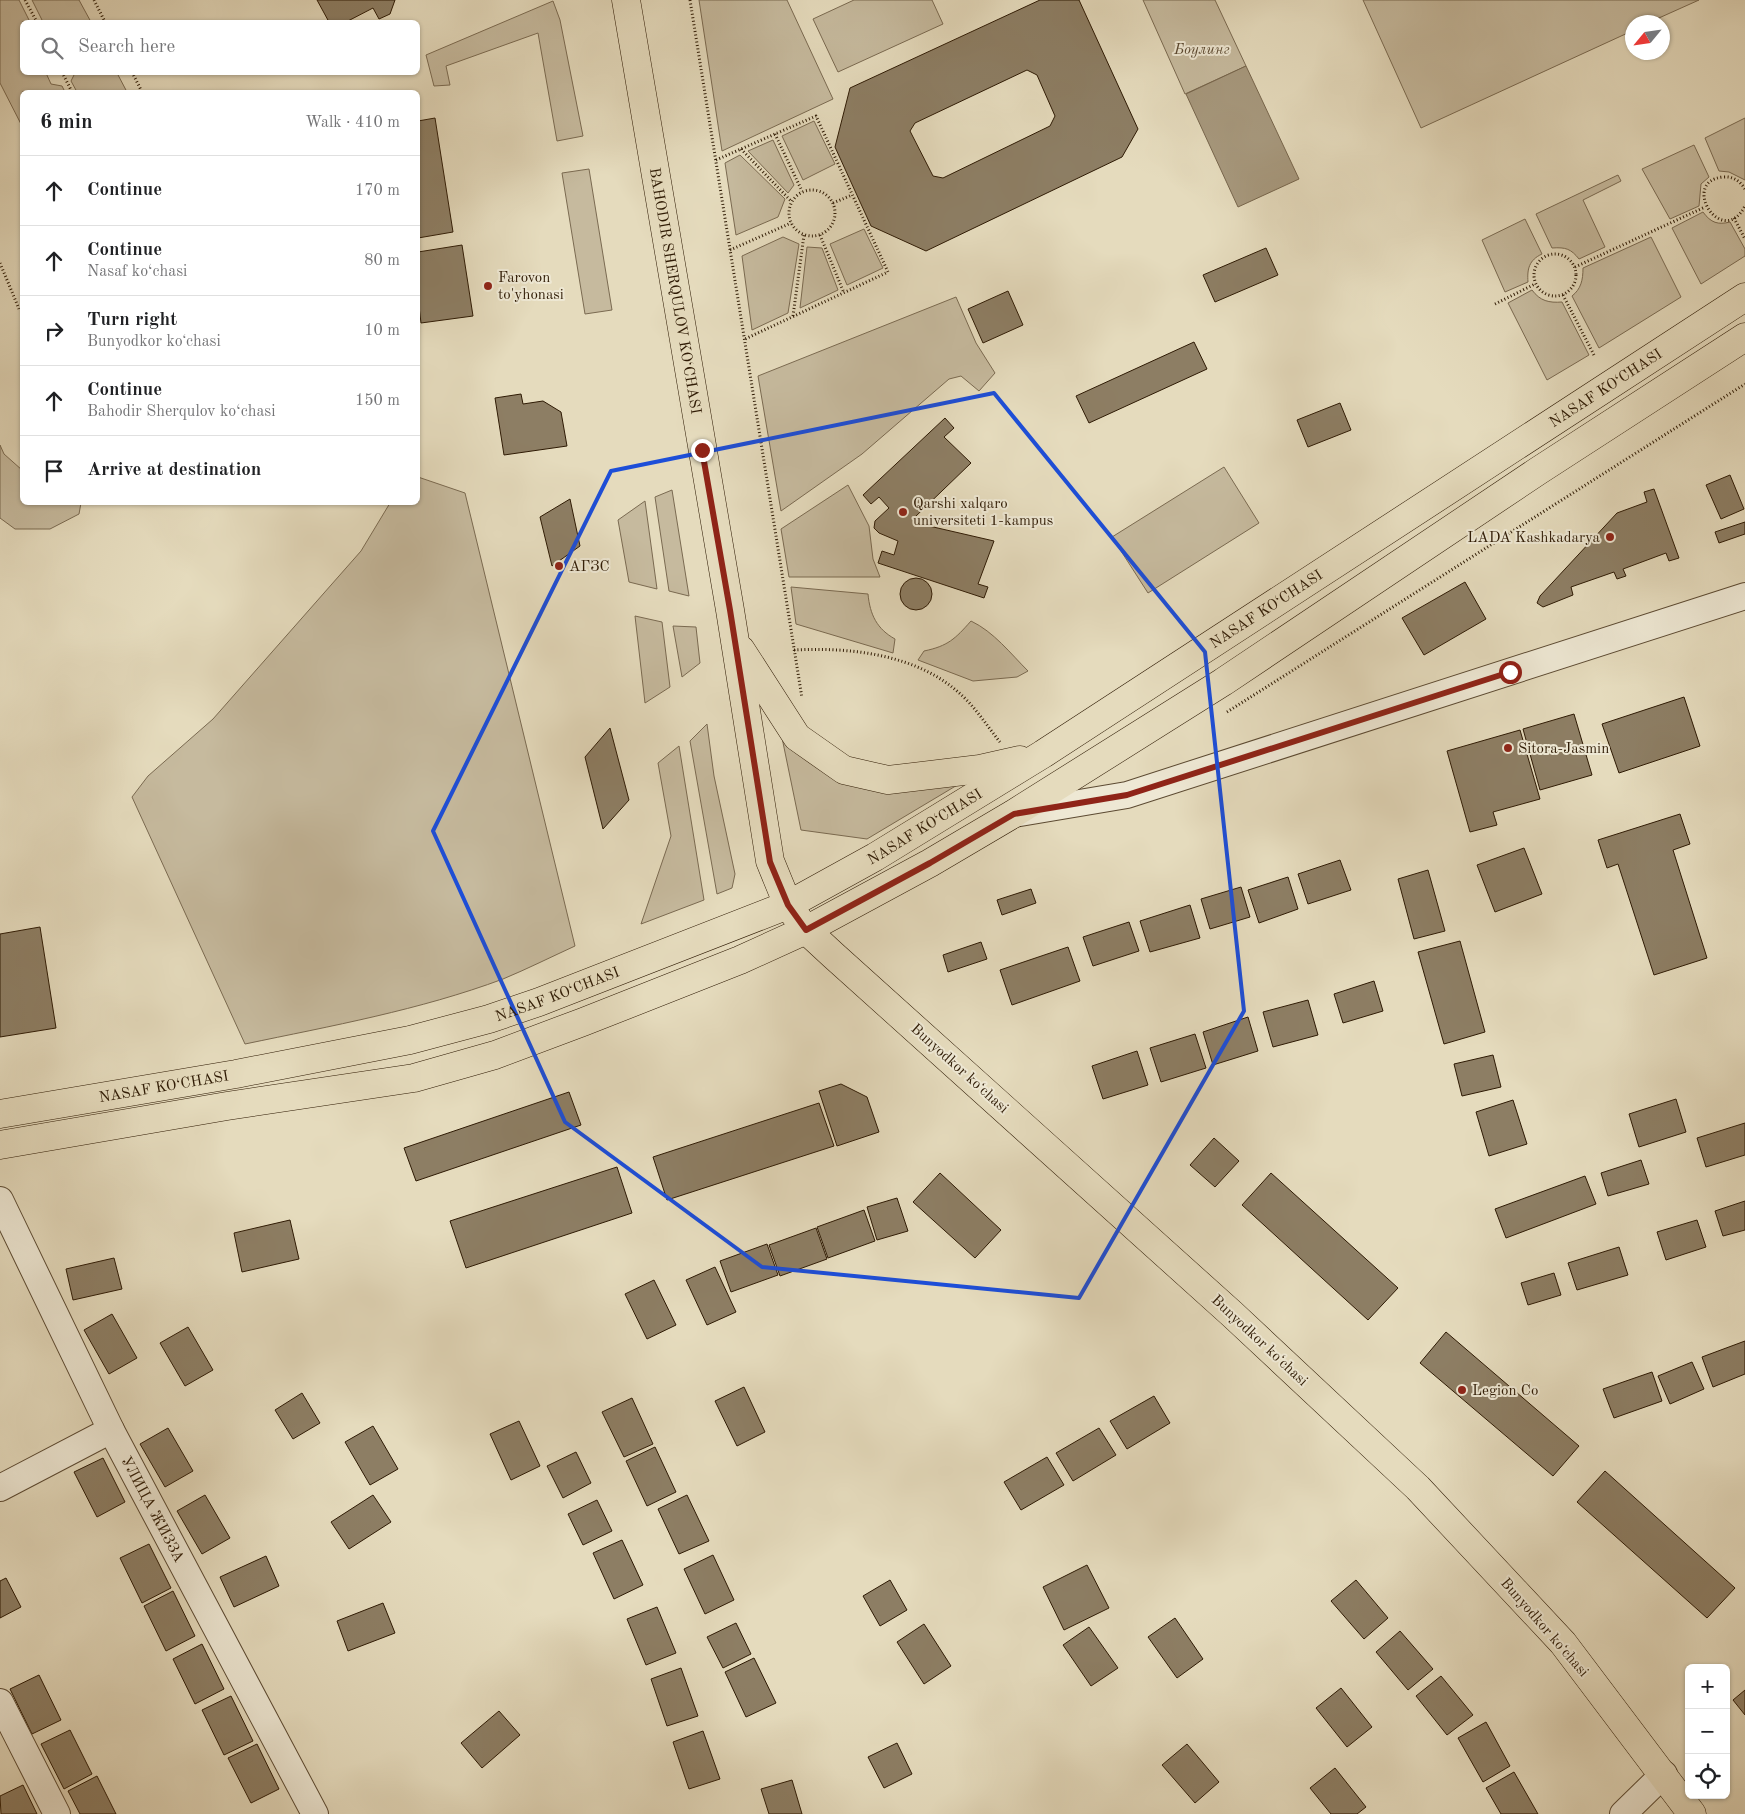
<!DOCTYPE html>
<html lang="en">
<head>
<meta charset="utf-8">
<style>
	body { margin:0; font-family:"Old Standard TT",serif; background:#f2f2f2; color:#202124 }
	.controls { position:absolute; right:15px; bottom:15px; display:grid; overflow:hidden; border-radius:8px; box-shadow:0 1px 4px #0004 }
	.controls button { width:45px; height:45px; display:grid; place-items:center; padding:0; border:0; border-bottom:1px solid #e0e0e0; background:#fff; color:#202124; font:25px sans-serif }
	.compass { position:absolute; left:1625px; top:15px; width:45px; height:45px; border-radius:50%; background:#fff; box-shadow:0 1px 4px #0004; rotate:241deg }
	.stop { position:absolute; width:15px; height:15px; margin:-11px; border:4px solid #8f2418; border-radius:50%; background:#fff }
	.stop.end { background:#8f2418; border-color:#fff; box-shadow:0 1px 5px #0008 }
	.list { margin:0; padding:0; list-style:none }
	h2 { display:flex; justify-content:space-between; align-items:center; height:65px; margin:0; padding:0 20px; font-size:21px }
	h2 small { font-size:16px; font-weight:400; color:#757577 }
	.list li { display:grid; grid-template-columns:32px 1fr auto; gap:15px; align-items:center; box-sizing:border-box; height:70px; padding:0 20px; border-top:1px solid #e0e0e0 }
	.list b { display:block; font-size:19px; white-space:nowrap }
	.list p { margin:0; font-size:16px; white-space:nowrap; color:#757577 }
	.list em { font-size:16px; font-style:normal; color:#757577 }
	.icon { flex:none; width:28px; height:28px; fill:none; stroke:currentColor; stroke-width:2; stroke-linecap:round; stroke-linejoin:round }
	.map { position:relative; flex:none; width:1745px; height:1814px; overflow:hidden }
	.search { position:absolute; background:#fff; box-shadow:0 1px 4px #0004; left:20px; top:20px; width:400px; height:55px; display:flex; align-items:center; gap:12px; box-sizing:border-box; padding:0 18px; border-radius:8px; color:#757577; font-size:19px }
	.panel { position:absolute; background:#fff; box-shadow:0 1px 4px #0004; left:20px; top:90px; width:400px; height:415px; border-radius:8px }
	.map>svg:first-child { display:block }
	.green { fill:#c6ba9e; stroke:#7a6a51 }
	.water { fill:#a7997e; stroke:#77664d }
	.building { fill:#8d7e64; stroke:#2e1a04; fill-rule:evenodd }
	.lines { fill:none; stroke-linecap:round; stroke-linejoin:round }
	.minor-casing { stroke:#5c4a32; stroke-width:28 }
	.major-casing { stroke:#2e1a04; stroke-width:29 }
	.path { stroke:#2e1a04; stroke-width:3; stroke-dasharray:1 2.5; stroke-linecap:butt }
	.minor { stroke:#eee8d4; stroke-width:26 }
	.major { stroke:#e5dbbd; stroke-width:28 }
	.route { stroke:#8f2418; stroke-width:6 }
	.marked { fill:none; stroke:#1d4ed8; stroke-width:4; stroke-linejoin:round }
	.poi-dot { fill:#8f2418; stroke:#eee8d4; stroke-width:2 }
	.labels { text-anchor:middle; stroke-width:4; stroke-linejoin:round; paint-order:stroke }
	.park-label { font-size:15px; font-style:italic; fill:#5c4a32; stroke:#eee8d4 }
	.poi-label { font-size:15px; fill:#2e1a04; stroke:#eee8d4; text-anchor:start }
	.street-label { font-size:15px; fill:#2e1a04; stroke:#eee8d4 }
</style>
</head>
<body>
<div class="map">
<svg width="1745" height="1814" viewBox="0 0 1745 1814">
	<rect width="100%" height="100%" fill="#e5dbbd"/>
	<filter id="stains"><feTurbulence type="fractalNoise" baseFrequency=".004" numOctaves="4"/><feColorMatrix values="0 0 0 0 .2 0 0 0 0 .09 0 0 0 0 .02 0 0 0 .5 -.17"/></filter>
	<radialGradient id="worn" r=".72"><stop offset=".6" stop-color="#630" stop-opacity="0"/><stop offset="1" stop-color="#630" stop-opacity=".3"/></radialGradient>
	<!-- green -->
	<g class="green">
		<path d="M0 0H19L30 22H22V72L46 73 51 84 62 86 65 92H22V126L0 83Z"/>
		<path d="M32 0H79L91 22H43Z"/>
		<path d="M699 0H787L833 99 722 151Z"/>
		<path d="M854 0H932L943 24 838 72 813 19Z"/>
		<path d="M1143 0H1215L1246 66 1185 94Z"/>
		<path d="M1363 0H1699L1650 22H1632V31L1421 128Z"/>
		<path d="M553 1 560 20 583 136 557 141 538 33 446 66 450 85 434 86 426 55Z"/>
		<path d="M75 73H117L127 92H77L71 81Z"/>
		<path d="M1745 118V180L1729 172 1719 171 1705 138Z"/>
		<path d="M814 121 835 164 803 180 782 136Z"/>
		<path d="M773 140 794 185 788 193 748 151Z"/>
		<path d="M1694 145 1709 177 1701 184 1699 206 1670 219 1642 169Z"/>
		<path d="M740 155 785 199 778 217 736 235 725 163Z"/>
		<path d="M589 169 612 310 585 314 562 173Z"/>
		<path d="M1618 175 1621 181 1583 200 1605 247 1579 259C1571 249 1566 247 1552 248L1536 214Z"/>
		<path d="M1703 212C1711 223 1718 225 1730 222L1745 249V256L1701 284 1672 228Z"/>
		<path d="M1525 219 1542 254C1529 260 1527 269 1528 282L1505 292 1482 240Z"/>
		<path d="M864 229 883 268 847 285 830 244Z"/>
		<path d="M783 237 799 244 788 313 752 330 742 256Z"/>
		<path d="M1651 237 1681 297 1599 348 1572 296C1581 289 1583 280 1583 268Z"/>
		<path d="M807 247 822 248 838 290 800 308Z"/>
		<path d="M1532 290C1540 301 1549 303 1562 302L1589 355 1547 380 1508 303Z"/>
		<path d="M956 297 976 343 995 373 979 391 961 376 949 379 862 454 781 511 758 376Z"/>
		<path d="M0 445 4 454 22 470V502L81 503 79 514 50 529H15L0 518Z"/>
		<path d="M1224 467 1259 523 1148 593 1112 537Z"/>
		<path d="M418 477 465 493 575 946C551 957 527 969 503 979 420 1010 331 1026 245 1044L132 797 148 776 213 719 361 551 390 503 418 502Z"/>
		<path d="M848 485 869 526 873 559 880 577H789L781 529Z"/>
		<path d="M672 490 689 596 669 591 655 497Z"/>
		<path d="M645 501 657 589 629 582 618 520Z"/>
		<path d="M791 587 868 594C870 615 877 629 895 639L893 653 796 624Z"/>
		<path d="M635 616 662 622 670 687 645 703Z"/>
		<path d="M971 621C994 632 1010 653 1028 671L1017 677 973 681 918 660 924 651C948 646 955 639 971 621Z"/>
		<path d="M673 626 696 627 700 663 682 677Z"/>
		<path d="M707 724 714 776 735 874 732 888 717 894 690 741Z"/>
		<path d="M780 728 809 758 959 784 867 839 801 830Z"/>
		<path d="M679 746 704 900 641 924 671 836 658 763Z"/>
	</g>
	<!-- water -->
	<path class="water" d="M1246 66 1299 179 1238 207 1186 94Z"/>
	<!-- building -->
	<g class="building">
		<path d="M317 0H395L390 14 379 19 373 8 346 22H329Z"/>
		<path d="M1040 0H1079L1138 129 1122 157 926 251 871 226 835 147 850 88ZM1027 70 1037 75 1055 116 1050 126 943 178 933 176 910 131 915 123Z"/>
		<path d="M435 118 453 232 418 238V121Z"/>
		<path d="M462 245 473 316 421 323 418 298V252Z"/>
		<path d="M1266 248 1278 275 1215 302 1203 275Z"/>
		<path d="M1008 291 1023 325 983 343 968 309Z"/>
		<path d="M1194 342 1207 369 1089 423 1076 396Z"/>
		<path d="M521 394 523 404 543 401 561 412 567 446 504 455 495 398Z"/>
		<path d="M1340 403 1351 430 1308 447 1297 420Z"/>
		<path d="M945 418 954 428 944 437 971 463 915 517 916 523 994 541 978 584 988 587 984 598 878 563 882 551 894 555 898 541 879 533 874 528 875 521 889 508 879 497 871 504 863 495Z"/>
		<path d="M1730 475 1744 509 1721 519 1706 485Z"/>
		<path d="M1654 489 1679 558 1669 561 1666 553 1623 569 1626 576 1617 579 1614 572 1571 587 1573 595 1543 607 1537 603 1540 596 1617 513 1647 502 1644 492Z"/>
		<path d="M570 499 580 546 552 566 540 517Z"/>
		<path d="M1745 522V534L1719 543 1715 532Z"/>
		<circle cx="916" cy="594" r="16"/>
		<path d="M1465 582 1486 619 1424 655 1402 618Z"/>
		<path d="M1684 697 1700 746 1619 773 1602 724Z"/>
		<path d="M1574 714 1592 775 1540 790 1523 729Z"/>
		<path d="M610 728 629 800 603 829 585 757Z"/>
		<path d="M1520 730 1540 799 1493 812 1497 825 1470 832 1447 751Z"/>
		<path d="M1680 814 1690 844 1673 850 1707 958 1654 975 1618 864 1607 868 1598 840Z"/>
		<path d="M1524 848 1542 894 1495 912 1477 865Z"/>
		<path d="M1340 860 1351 890 1308 904 1298 874Z"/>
		<path d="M1428 870 1445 931 1414 939 1398 879Z"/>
		<path d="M1288 877 1298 909 1259 923 1248 890Z"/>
		<path d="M1241 887 1250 917 1210 929 1201 899Z"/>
		<path d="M1031 889 1036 903 1002 915 997 900Z"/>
		<path d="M1190 905 1200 938 1150 952 1140 921Z"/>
		<path d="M1129 922 1139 951 1093 966 1083 937Z"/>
		<path d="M40 927 56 1028 0 1037V934Z"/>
		<path d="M1460 941 1485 1032 1444 1044 1418 952Z"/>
		<path d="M981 942 987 959 948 972 943 955Z"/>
		<path d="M1068 947 1080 981 1012 1005 1000 970Z"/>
		<path d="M1374 981 1383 1011 1343 1023 1334 994Z"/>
		<path d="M1308 1000 1318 1035 1273 1047 1263 1012Z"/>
		<path d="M1248 1017 1258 1051 1213 1065 1203 1032Z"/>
		<path d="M1195 1034 1206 1068 1161 1082 1150 1048Z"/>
		<path d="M1137 1051 1148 1085 1103 1099 1092 1066Z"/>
		<path d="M1493 1055 1501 1087 1462 1096 1454 1064Z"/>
		<path d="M841 1084 867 1097 879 1132 837 1146 819 1091Z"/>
		<path d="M569 1092 581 1125 416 1181 404 1148Z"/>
		<path d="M1676 1099 1686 1132 1639 1147 1629 1114Z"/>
		<path d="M1513 1100 1527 1144 1489 1156 1476 1112Z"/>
		<path d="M819 1103 834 1146 667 1200 653 1157Z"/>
		<path d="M1745 1123V1155L1706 1167 1697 1138Z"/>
		<path d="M1214 1138 1239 1161 1215 1187 1190 1165Z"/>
		<path d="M1641 1160 1649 1184 1608 1196 1601 1173Z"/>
		<path d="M617 1167 632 1213 466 1268 450 1221Z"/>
		<path d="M940 1173 1001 1230 975 1258 913 1202Z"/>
		<path d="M1271 1173 1398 1288 1368 1320 1242 1205Z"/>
		<path d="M1585 1176 1596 1204 1506 1238 1495 1209Z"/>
		<path d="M897 1198 908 1231 877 1240 867 1207Z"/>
		<path d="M1745 1201V1230L1723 1236 1715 1211Z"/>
		<path d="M864 1210 875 1241 828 1258 817 1227Z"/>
		<path d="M290 1220 299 1259 242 1272 234 1233Z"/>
		<path d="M1697 1220 1706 1247 1666 1260 1657 1232Z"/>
		<path d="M816 1228 827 1259 780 1276 769 1245Z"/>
		<path d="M767 1244 778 1275 731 1292 720 1261Z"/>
		<path d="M1619 1247 1628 1275 1577 1290 1568 1263Z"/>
		<path d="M114 1258 122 1289 73 1300 66 1269Z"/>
		<path d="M715 1267 736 1312 707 1325 686 1280Z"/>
		<path d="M1554 1273 1561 1295 1528 1305 1521 1283Z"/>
		<path d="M654 1280 676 1325 647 1339 625 1294Z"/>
		<path d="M112 1314 137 1358 109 1374 84 1330Z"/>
		<path d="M188 1327 213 1370 185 1386 160 1343Z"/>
		<path d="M1446 1332 1579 1446 1553 1476 1420 1363Z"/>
		<path d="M1745 1341V1374L1713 1387 1702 1357Z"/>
		<path d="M1692 1362 1704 1389 1670 1404 1658 1376Z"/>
		<path d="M1652 1372 1662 1401 1614 1418 1603 1389Z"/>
		<path d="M744 1387 765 1432 737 1446 715 1401Z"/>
		<path d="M302 1393 320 1423 293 1439 275 1410Z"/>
		<path d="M1154 1396 1170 1423 1127 1449 1110 1421Z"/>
		<path d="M632 1398 653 1444 624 1457 602 1412Z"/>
		<path d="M519 1421 540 1466 511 1480 490 1434Z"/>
		<path d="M373 1426 398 1469 370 1485 345 1442Z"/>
		<path d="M168 1428 193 1471 165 1487 140 1444Z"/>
		<path d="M1099 1428 1116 1455 1073 1481 1056 1453Z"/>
		<path d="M655 1447 676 1492 647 1506 626 1461Z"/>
		<path d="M576 1452 591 1483 563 1498 547 1466Z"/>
		<path d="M1047 1457 1064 1485 1021 1510 1004 1482Z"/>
		<path d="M103 1458 125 1502 97 1517 74 1472Z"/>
		<path d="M1605 1471 1735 1588 1707 1618 1577 1502Z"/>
		<path d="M205 1495 230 1538 202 1554 177 1511Z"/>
		<path d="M373 1495 391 1522 349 1549 331 1522Z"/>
		<path d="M687 1495 709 1541 679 1554 658 1509Z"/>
		<path d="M597 1500 612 1531 583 1545 568 1514Z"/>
		<path d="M622 1540 643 1585 614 1599 593 1553Z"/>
		<path d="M149 1544 171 1588 142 1603 120 1558Z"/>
		<path d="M713 1555 734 1600 705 1614 684 1569Z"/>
		<path d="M266 1556 279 1586 234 1607 220 1577Z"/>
		<path d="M1087 1565 1109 1608 1064 1630 1043 1587Z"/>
		<path d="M6 1578 21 1607 0 1618V1581Z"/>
		<path d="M890 1580 907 1610 880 1626 863 1596Z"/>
		<path d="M1356 1580 1388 1618 1364 1639 1331 1601Z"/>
		<path d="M173 1591 195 1636 166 1651 144 1606Z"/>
		<path d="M383 1603 395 1633 348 1651 337 1621Z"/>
		<path d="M657 1607 676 1653 646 1665 627 1619Z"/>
		<path d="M1175 1618 1203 1659 1177 1678 1148 1637Z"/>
		<path d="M736 1623 751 1654 723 1668 707 1637Z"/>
		<path d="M924 1624 951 1666 924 1684 897 1642Z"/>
		<path d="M1089 1627 1118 1668 1091 1686 1063 1645Z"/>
		<path d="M1400 1631 1433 1669 1408 1690 1376 1652Z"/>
		<path d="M202 1644 224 1689 195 1704 173 1659Z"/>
		<path d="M754 1658 776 1703 746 1717 725 1672Z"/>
		<path d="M681 1668 698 1716 667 1726 651 1679Z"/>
		<path d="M39 1675 61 1720 32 1734 10 1689Z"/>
		<path d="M1441 1676 1473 1715 1447 1735 1416 1696Z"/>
		<path d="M1341 1688 1372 1727 1347 1747 1316 1708Z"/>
		<path d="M1745 1690V1715L1733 1700Z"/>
		<path d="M231 1696 253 1741 224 1755 202 1710Z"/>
		<path d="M499 1711 520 1735 482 1768 461 1743Z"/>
		<path d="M1486 1722 1510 1766 1483 1782 1458 1738Z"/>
		<path d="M70 1730 92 1774 64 1789 41 1744Z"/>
		<path d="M703 1731 720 1779 689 1789 673 1742Z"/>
		<path d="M897 1743 912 1774 884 1788 868 1757Z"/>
		<path d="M257 1744 279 1789 251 1803 228 1758Z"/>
		<path d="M1187 1744 1219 1782 1195 1803 1162 1765Z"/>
		<path d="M1335 1768 1366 1807 1357 1814H1331L1310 1788Z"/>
		<path d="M1514 1772 1538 1814H1501L1486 1788Z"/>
		<path d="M97 1776 116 1814H80L68 1791Z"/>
		<path d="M792 1780 802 1814H769L761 1789Z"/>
		<path d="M23 1785 37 1814H1L0 1796Z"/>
	</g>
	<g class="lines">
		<defs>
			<g id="minor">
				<path d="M1014 814 1127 795 1745 596"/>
				<path id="s1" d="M0 1200 111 1430 315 1814"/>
				<path d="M0 1488 111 1430"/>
				<path d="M0 1702 57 1814"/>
				<path d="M1623 1814 1664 1774"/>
			</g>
			<g id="major">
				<path id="s2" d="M626 0 730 610 770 861 788 905 806 930 833 955 1232 1314 1418 1488 1563 1643 1692 1814"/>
				<path d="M741 650 797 737 844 770 888 780 980 769 1020 760"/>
				<path id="s3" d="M0 1114 236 1074 410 1040 489 1019 539 1002 788 905 875 857 1043 754 1745 297"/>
				<path d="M0 1145 227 1106 414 1078 495 1055 583 1022 740 960 806 930 930 863 1013 814 1223 682 1538 471 1745 337"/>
			</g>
		</defs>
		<!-- minor casing -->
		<use href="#minor" class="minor-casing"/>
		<!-- major casing -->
		<use href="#major" class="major-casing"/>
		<!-- path -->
		<g class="path">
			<path d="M25 0 37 22"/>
			<path d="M94 0 105 22"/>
			<path d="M690 0 802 698"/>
			<path d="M62 72 72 92"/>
			<path d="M132 72 142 92"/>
			<path d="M775 134 802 191"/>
			<path d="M741 149 791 201"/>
			<path d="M716 160 816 116 888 272 745 339"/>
			<path d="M1745 189C1740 181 1733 176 1723 177 1679 181 1722 250 1745 206"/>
			<circle cx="812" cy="213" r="23"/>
			<path d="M833 203 852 195"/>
			<path d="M1734 218 1745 239"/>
			<path d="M820 235 844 293"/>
			<path d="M730 250 791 223"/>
			<circle cx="1555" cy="275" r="21"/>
			<path d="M0 263 19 309"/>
			<path d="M1575 267 1705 207"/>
			<path d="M1563 295 1595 357"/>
			<path d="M1495 304 1535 284"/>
			<path d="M793 316 804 235"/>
			<path d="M794 650C849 647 915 654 958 692 974 705 987 726 1000 742"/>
			<path d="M1227 712 1745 384"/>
		</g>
		<!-- minor -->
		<use href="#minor" class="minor"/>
		<!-- major -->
		<use href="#major" class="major"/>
	</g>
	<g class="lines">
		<!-- route -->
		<path class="route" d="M702 450 730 610 770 862 788 905 806 930 930 863 1014 814 1127 795 1510 672"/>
	</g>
	<!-- marked area -->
	<path class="marked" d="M994 393 1205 652 1244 1011 1079 1298 762 1267 565 1122 433 831 611 471Z"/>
	<!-- markers -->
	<g class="poi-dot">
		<circle cx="488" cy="286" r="5"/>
		<circle cx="903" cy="512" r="5"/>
		<circle cx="1610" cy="537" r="5"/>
		<circle cx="559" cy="566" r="5"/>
		<circle cx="1508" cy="748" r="5"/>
		<circle cx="1462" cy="1390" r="5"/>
	</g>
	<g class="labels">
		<!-- park labels -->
		<g class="park-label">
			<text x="1202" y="54">Боулинг</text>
		</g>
		<!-- poi labels -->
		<g class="poi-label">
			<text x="498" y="282">Farovon<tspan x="498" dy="17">to'yhonasi</tspan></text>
			<text x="913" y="508">Qarshi xalqaro<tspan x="913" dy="17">universiteti 1-kampus</tspan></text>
			<text x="1600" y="542" text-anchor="end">LADA Kashkadarya</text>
			<text x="569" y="571">АГЗС</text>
			<text x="1518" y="753">Sitora-Jasmin</text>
			<text x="1472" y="1395">Legion Co</text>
		</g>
		<!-- street labels -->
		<g class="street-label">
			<text dy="5" stroke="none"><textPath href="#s2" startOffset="295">BAHODIR SHERQULOV KO‘CHASI</textPath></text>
			<text dy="5" stroke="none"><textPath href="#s3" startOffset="1786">NASAF KO‘CHASI</textPath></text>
			<text dy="5" stroke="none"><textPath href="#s3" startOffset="1381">NASAF KO‘CHASI</textPath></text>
			<text dy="5" stroke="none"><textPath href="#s3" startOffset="976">NASAF KO‘CHASI</textPath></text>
			<text dy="5" stroke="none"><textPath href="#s3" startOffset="571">NASAF KO‘CHASI</textPath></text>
			<text transform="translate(960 1068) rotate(42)" y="5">Bunyodkor koʻchasi</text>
			<text dy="5" stroke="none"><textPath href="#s3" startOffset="166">NASAF KO‘CHASI</textPath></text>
			<text transform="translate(1260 1340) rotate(43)" y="5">Bunyodkor koʻchasi</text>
			<text dy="5" stroke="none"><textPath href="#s1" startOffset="345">УЛИЦА ЖИЗЗА</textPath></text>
			<text transform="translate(1545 1627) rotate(49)" y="5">Bunyodkor koʻchasi</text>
		</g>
	</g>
	<rect width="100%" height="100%" filter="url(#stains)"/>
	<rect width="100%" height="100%" fill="url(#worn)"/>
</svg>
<div class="controls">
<button>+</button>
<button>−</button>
<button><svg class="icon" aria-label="locate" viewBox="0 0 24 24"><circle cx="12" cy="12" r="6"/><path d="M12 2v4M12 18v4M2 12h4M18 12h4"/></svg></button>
</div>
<svg class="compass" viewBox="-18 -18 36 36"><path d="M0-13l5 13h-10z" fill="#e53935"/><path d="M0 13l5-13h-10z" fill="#757577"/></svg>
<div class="stop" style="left:1510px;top:672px"></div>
<div class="stop end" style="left:702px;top:450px"></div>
<div class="search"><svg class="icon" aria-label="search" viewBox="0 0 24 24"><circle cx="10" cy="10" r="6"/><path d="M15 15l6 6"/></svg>Search here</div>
<section class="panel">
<h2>6 min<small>Walk · 410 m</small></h2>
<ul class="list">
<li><svg class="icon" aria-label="ahead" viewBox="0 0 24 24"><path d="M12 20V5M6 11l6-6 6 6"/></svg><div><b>Continue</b></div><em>170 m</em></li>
<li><svg class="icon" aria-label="ahead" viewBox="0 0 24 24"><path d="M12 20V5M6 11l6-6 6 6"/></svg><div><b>Continue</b><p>Nasaf ko‘chasi</p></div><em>80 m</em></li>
<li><svg class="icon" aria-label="right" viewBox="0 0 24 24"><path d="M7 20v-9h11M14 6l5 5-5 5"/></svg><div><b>Turn right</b><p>Bunyodkor koʻchasi</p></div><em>10 m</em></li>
<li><svg class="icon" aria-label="ahead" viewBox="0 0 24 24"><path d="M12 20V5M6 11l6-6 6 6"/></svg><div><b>Continue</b><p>Bahodir Sherqulov ko‘chasi</p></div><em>150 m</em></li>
<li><svg class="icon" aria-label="arrive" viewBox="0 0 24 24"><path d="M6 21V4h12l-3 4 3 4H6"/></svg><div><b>Arrive at destination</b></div></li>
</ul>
</section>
</div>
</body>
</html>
